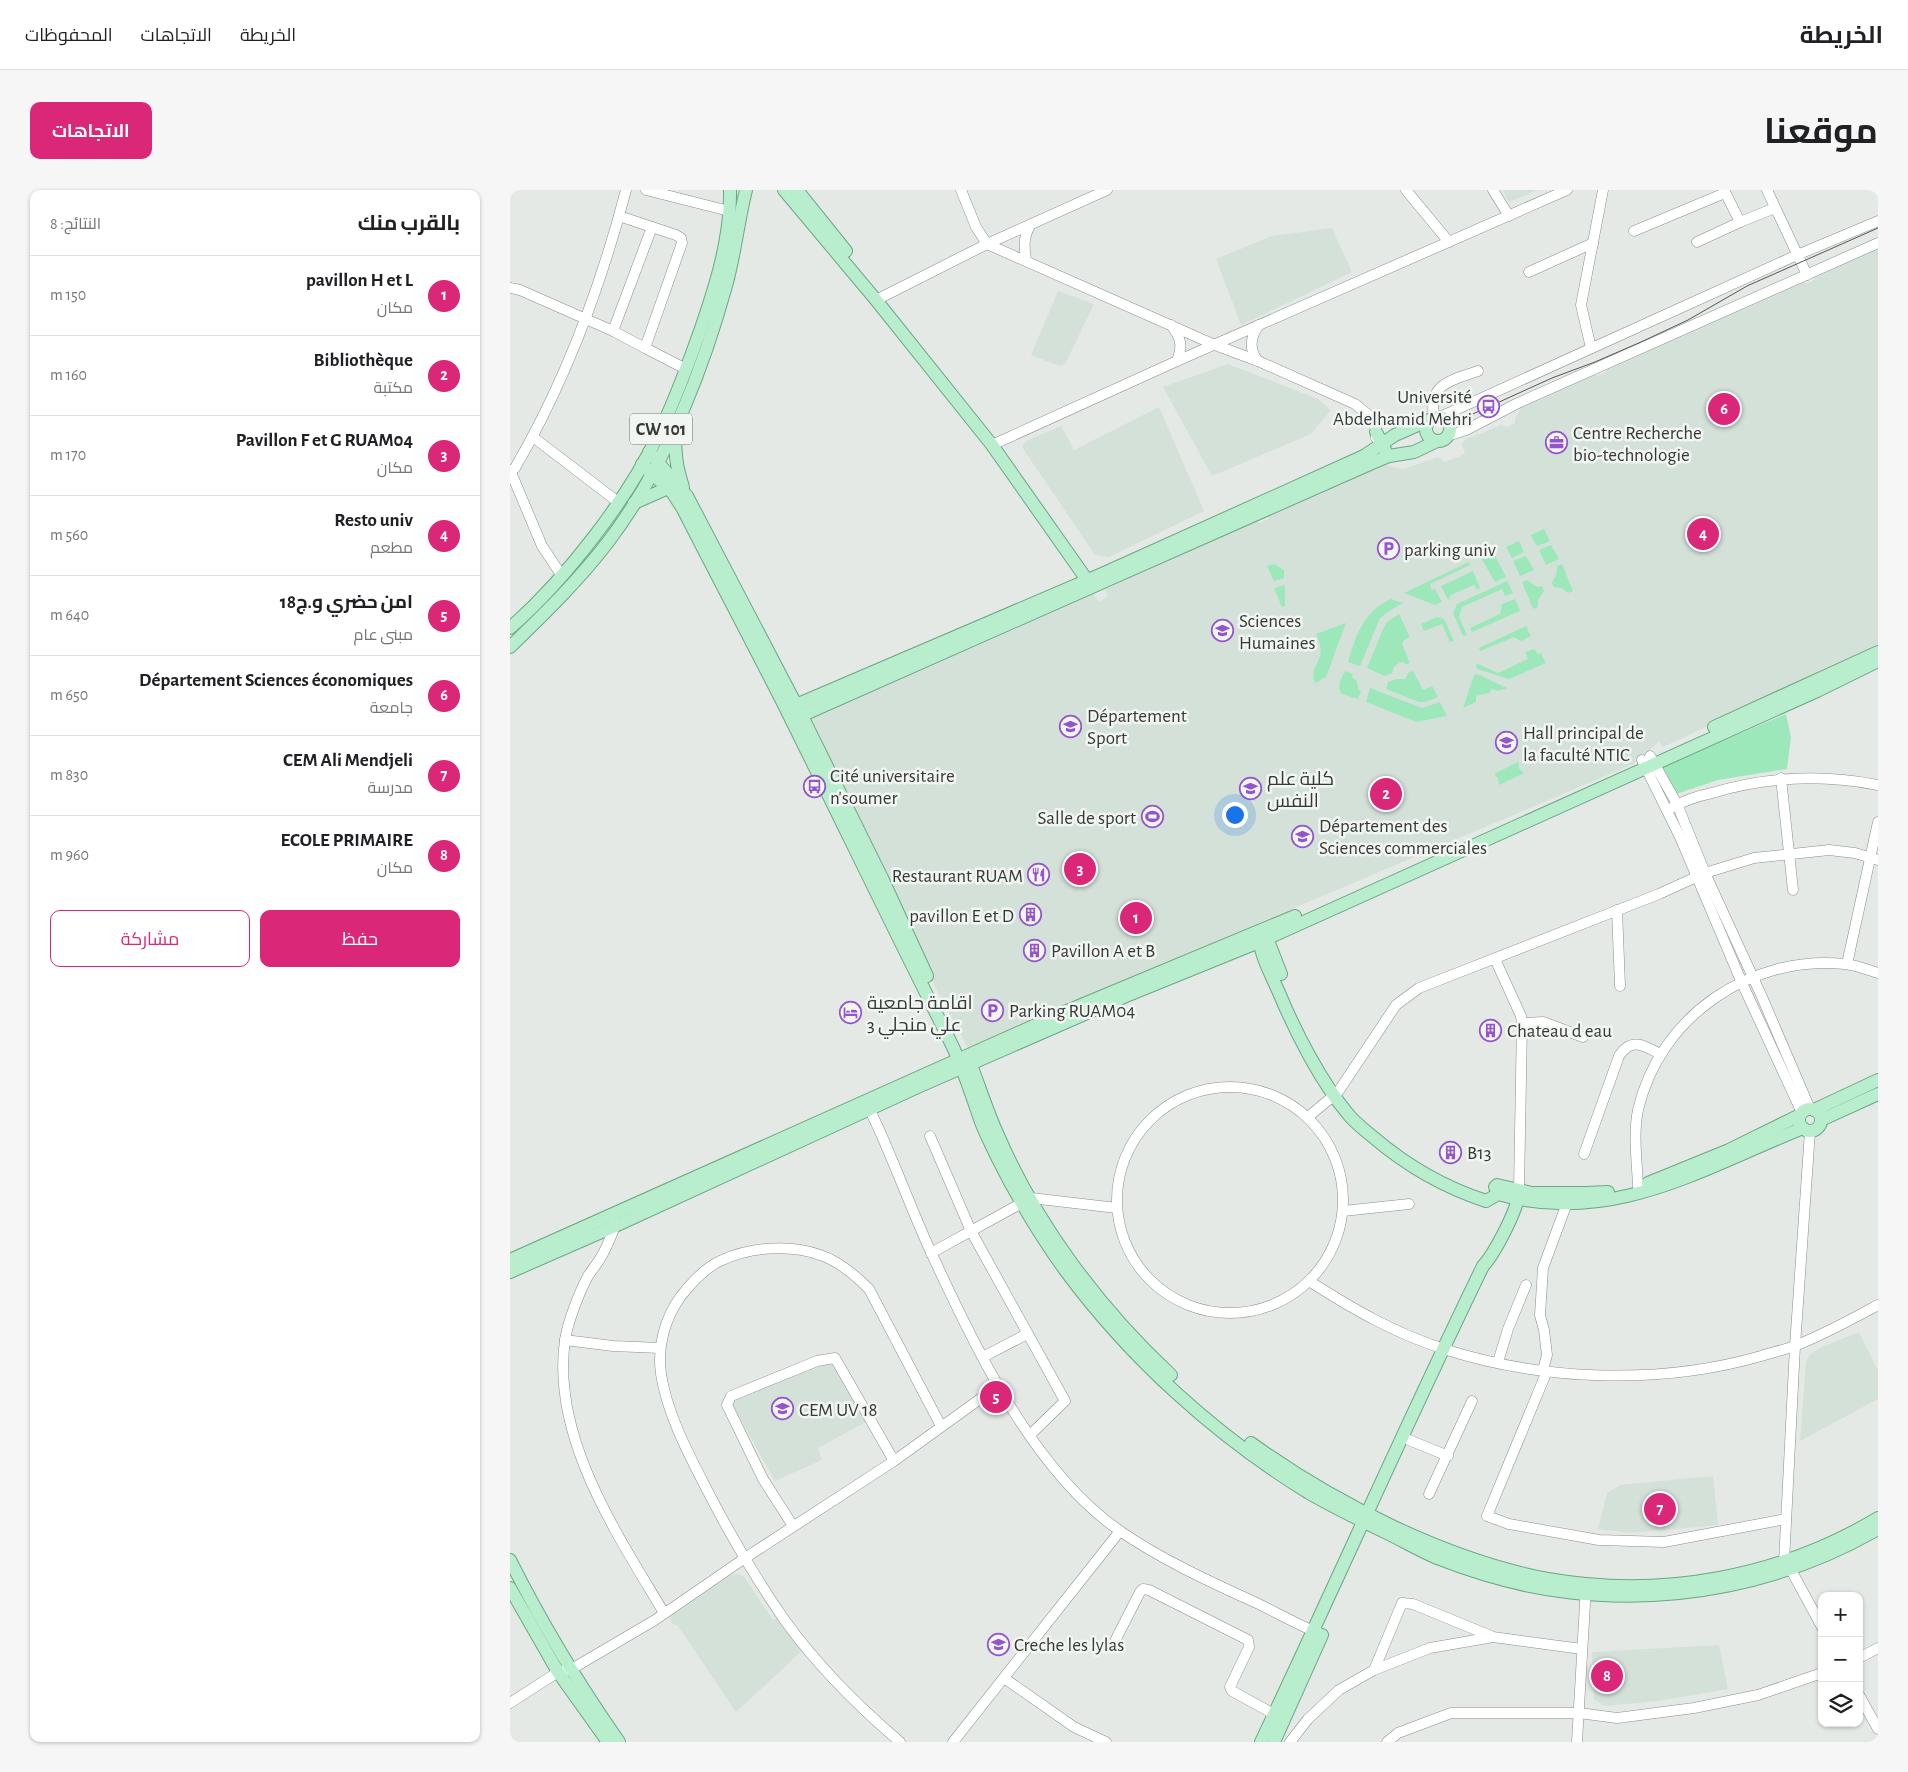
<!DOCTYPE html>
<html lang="ar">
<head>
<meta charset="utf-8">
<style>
	body { margin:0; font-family:"Alegreya Sans",Cairo,sans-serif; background:#f6f6f6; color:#202124; direction:rtl }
	.controls { position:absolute; right:15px; bottom:15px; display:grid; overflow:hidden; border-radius:10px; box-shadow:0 1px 4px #0004 }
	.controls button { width:45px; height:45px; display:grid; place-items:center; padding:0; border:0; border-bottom:1px solid #e0e0e0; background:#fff; color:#202124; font:25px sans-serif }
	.you { position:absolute; left:724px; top:624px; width:18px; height:18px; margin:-12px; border:4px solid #fff; border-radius:50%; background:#1a73e8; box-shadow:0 0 0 8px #1a73e833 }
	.badge { display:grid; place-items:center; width:32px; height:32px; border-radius:50%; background:#db2777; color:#fff; font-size:16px; font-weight:700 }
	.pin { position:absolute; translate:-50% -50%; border:2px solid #fff; box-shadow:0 1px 5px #0006 }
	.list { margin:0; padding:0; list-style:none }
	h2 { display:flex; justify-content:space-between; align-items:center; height:65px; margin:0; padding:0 20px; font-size:21px }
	h2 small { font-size:16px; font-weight:400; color:#757577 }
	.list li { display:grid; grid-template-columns:32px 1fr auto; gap:15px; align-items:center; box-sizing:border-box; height:80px; padding:0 20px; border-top:1px solid #e0e0e0 }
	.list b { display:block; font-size:19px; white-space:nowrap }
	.list p { margin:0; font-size:16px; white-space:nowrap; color:#757577 }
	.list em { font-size:16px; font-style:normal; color:#757577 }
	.actions { display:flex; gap:10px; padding:15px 20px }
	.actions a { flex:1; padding:11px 0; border:1px solid #db2777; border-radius:10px; text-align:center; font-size:18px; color:#db2777 }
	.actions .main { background:#db2777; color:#fff }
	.icon { flex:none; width:28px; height:28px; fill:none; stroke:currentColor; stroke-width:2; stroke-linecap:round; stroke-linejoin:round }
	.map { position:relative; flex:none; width:1368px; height:1552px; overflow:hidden; direction:ltr; border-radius:10px }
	header { display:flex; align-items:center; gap:30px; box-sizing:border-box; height:70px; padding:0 25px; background:#fff; border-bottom:1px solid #e0e0e0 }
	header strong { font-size:24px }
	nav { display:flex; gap:28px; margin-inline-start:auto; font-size:18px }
	.intro { display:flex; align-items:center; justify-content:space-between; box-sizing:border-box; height:120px; padding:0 30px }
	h1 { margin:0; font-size:35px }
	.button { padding:12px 22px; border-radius:10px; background:#db2777; color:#fff; font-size:18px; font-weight:700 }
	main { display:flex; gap:30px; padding:0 30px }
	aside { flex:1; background:#fff; border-radius:10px; box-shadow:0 1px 4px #0004 }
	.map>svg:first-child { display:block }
	.built { fill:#d4e1d9 }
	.green { fill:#9ce8ba }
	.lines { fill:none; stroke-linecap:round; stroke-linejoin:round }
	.minor-casing { stroke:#8a8f8c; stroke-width:11 }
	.major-casing { stroke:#6ca684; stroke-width:14 }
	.minor { stroke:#fff; stroke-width:10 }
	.major { stroke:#b8edce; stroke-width:12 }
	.tram { stroke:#545654; stroke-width:1 }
	.labels { text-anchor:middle; stroke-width:5; stroke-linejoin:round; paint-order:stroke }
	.shield { fill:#f1f6f3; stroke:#6f726f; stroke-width:1 }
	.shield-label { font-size:18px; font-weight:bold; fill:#373937 }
	.poi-label { font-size:19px; fill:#373937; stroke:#f1f6f3; text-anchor:start }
</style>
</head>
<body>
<header>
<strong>الخريطة</strong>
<nav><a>الخريطة</a><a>الاتجاهات</a><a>المحفوظات</a></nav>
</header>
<div class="intro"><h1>موقعنا</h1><a class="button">الاتجاهات</a></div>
<main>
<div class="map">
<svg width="1368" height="1552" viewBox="0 0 1368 1552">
	<rect width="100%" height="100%" fill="#e4e9e5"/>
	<!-- built -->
	<g class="built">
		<path d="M993 0H1028L999 12Z"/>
		<path d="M822 38 842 82 731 135 706 69 762 46Z"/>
		<path d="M1368 55V455L1310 480 1304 487 1153 557 1149 552 1123 574 1107 581 756 730 459 860 365 684 299 530 566 412 569 408 580 404 584 405 589 412 598 406 596 401 597 399 743 332 747 331 750 333 758 329 760 325 874 275 893 279 928 267 935 272 955 264 952 255 954 250 991 235 997 237 1005 233V229L1013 214 1082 182 1087 186 1096 182 1098 174 1293 90 1296 94 1305 89 1304 85Z"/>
		<path d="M548 101 584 114 555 174 549 176 521 165Z"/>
		<path d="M718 174 808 209 821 220 801 244 702 286 653 197Z"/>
		<path d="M649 217 694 321 599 367 585 365 512 257 516 251 551 236 564 260Z"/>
		<path d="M1349 1142 1368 1180V1209L1290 1251 1296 1172 1300 1164 1312 1157Z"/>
		<path d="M324 1170 356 1232 308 1258 312 1270 265 1291 221 1212 232 1203Z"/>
		<path d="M1203 1286 1208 1335 1120 1343 1088 1339 1097 1303 1110 1295Z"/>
		<path d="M229 1384 234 1387 263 1430 267 1426 294 1459 226 1522 168 1436 162 1434 160 1426 162 1423 175 1417V1415L221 1385Z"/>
		<path d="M1209 1455 1218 1499 1148 1511 1094 1516 1084 1509 1082 1462Z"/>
	</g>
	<!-- green -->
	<g class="green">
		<path d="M1034 339 1040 351 1027 356 1021 345Z"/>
		<path d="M1009 351 1014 362 1002 368 996 357Z"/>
		<path d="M1041 355 1049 369 1036 375 1029 360Z"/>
		<path d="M983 362 996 387 985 392 971 368Z"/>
		<path d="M1016 366 1024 380 1010 386 1003 371Z"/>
		<path d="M959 372 960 375 920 394 922 400 925 399 932 412 925 415 894 403Z"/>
		<path d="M764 374 774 380V388L764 391 757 376Z"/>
		<path d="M1052 374 1063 401 1058 403 1052 398 1043 397 1042 392 1046 386 1047 376Z"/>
		<path d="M963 381 970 398 967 400 964 395 941 405 938 410 931 396Z"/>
		<path d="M1017 390 1027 397 1032 396 1034 401 1028 410V417L1023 419 1012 392Z"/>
		<path d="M997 391 1003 403 995 406 992 399 952 417 949 427 957 445 953 446 943 423 947 414Z"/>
		<path d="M775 395V416L772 417 764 398Z"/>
		<path d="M881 409 893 413 879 421 870 428 850 476 838 472C846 445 854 421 881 409Z"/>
		<path d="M1005 409 1010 421 962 442 960 438 990 424 992 414Z"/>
		<path d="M889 424 900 447 894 450 892 454 900 473 896 474 892 472C886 474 883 477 882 483L875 486 857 478 874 437 877 432Z"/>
		<path d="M927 427 934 429 944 451 940 452 932 434 914 441 911 434Z"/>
		<path d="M836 433 816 487 805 493C797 476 820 471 806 444Z"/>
		<path d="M1016 436 1021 446 1011 451 1004 447 970 461 969 458Z"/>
		<path d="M1024 459 1028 464 1031 463 1036 473 999 489 967 479 966 475 968 474 988 483 1018 469 1015 462Z"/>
		<path d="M835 481 843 484 842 487 847 491 848 499 851 501 848 509 832 504 829 499 830 491Z"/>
		<path d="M903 481 913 500 922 496 928 507 915 512H909L876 499 878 492 886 489H895L899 482Z"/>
		<path d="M967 484 997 498 988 501 982 499 979 503 966 506V512L953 518 964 485Z"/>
		<path d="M860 498 912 518 930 512 937 526 906 532 856 512Z"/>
		<path d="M1276 524 1281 547 1277 579 1208 590 1163 605 1152 577Z"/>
		<path d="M1008 572 1009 578 1014 583 989 595 988 588 984 584Z"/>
	</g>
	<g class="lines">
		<defs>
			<g id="minor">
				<path d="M136 0 219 21"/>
				<path d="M451 0 466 37 477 54 705 155 748 171 845 214 861 227 866 239V248"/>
				<path d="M896 0 939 52"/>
				<path d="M983 0 999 26"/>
				<path d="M1214 0 1230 32"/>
				<path d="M1257 0 1297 85"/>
				<path d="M1124 41 1215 3"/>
				<path d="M1187 52 1230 32 1265 18"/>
				<path d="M516 70C514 56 513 47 521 34"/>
				<path d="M1019 82 1083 53"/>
				<path d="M0 98 10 100 103 141 135 158 172 53 171 48 166 45 109 26"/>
				<path d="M366 110 477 54 597 0"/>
				<path d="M661 135C671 148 673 155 667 171"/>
				<path d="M103 141 142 37"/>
				<path d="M135 158 176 179"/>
				<path d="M1081 158 1071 115 1093 0"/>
				<path d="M748 171C738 159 741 146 749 135"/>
				<path d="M924 227C918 193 942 190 968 181"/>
				<path d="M930 227 1287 65 1368 31"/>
				<path d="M937 246 956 240 1008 213 1368 53"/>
				<path d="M23 247 108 312"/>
				<path d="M482 255 667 171 1057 0"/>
				<path d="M0 280 32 356 52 386"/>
				<path d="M0 281 5 278C55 192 91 96 116 0"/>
				<path d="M1140 566 1167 614 1195 683 1252 807 1300 919"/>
				<path d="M1132 570 1170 647 1232 793 1292 923"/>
				<path d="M1271 588 1283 700"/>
				<path d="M1163 617C1175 610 1188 606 1202 603 1258 586 1311 584 1368 595"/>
				<path d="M1107 720 1110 796"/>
				<path d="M985 769 1011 826 1012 833 1009 999"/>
				<path d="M1337 774 1368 632"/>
				<path d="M1012 833 1033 832 1073 847"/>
				<circle cx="720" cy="1010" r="113"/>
				<path d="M357 914C383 966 401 1021 426 1073 468 1164 526 1283 610 1341 651 1369 696 1390 740 1410 763 1420 785 1434 809 1443"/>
				<path d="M798 927 828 902 886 815 909 798 1149 704 1195 683 1244 668 1319 660 1345 663 1368 670"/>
				<path d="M1300 941 1285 1156 1274 1372 1281 1380 1312 1437"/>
				<path d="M420 946 461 1041 555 1211 520 1245"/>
				<path d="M1074 964 1109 866C1121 847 1134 855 1150 864"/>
				<path d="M1128 996C1127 971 1123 944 1128 920 1149 827 1241 764 1335 774 1346 775 1358 780 1368 783"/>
				<path d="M833 1021 899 1014"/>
				<path d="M105 1031V1036C101 1046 97 1058 91 1067 87 1074 82 1080 78 1086 69 1103 58 1131 55 1150 41 1247 107 1344 154 1423"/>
				<path d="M421 1063 521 1008 607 1018"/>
				<path d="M799 1091C843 1119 884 1143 934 1159 1033 1191 1151 1195 1251 1166 1263 1162 1275 1160 1287 1155 1315 1144 1342 1129 1368 1115"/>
				<path d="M55 1150 103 1156 150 1158"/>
				<path d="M473 1167 517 1144"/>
				<path d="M988 1172 998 1139 1016 1095"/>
				<path d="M1033 1180 1037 1165 1034 1140 1030 1125 1033 1078 1057 1013"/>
				<path d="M1037 1181 977 1326 999 1334 1089 1350 1154 1352 1276 1329"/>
				<path d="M899 1250 938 1266"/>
				<path d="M919 1304 962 1211"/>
				<path d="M283 1336 253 1289 217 1215 221 1206 307 1171 325 1168 384 1271"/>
				<path d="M606 1449 630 1402 633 1399 639 1400 738 1450 739 1457 720 1497 722 1501 764 1524"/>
				<path d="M1349 1468 1368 1458"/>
				<path d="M864 1480 892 1413 903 1414 981 1446"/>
				<path d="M494 1488 564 1537 596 1552"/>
				<path d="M1349 1505 1368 1539"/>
				<path d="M0 1513 48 1482 60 1480 145 1430 235 1368 384 1271 488 1196"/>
				<path d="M390 1552C349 1517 308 1476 276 1432 246 1389 219 1343 195 1296 177 1261 157 1223 151 1184 147 1156 155 1128 171 1106 182 1092 195 1078 210 1071 240 1057 279 1054 310 1065 329 1071 345 1085 359 1099L431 1236"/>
				<path d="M443 1552 610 1341"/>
				<path d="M780 1552 798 1529 829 1500 864 1480 920 1458 983 1447 1072 1459"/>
				<path d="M877 1552 888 1543 941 1523H1069L1107 1528 1184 1518 1248 1505 1312 1483"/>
				<path d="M1067 1552 1076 1396"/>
			</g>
			<g id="major">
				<path d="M274 0 366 110 482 255 577 390 582 395"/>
				<path d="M287 0 336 61"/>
				<circle cx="928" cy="239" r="12"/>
				<path d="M866 242 876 262"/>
				<path d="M166 243C164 263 167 278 173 297"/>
				<path d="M139 262 177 306 292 526 372 688 417 786"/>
				<path d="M132 274 162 302 173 319C208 388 245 457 280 527 333 634 385 742 439 849 453 876 461 904 471 932 475 943 481 954 486 965 506 1005 528 1043 555 1080 620 1168 706 1246 799 1303 825 1318 852 1331 879 1344 895 1352 911 1361 927 1368 968 1384 1013 1397 1057 1402 1165 1415 1274 1393 1368 1339"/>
				<path d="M124 313 158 298"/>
				<path d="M0 438C56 389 118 309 149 243 165 211 177 177 189 144 205 98 221 49 220 0"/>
				<path d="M0 457C35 423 69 390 98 352 155 277 191 186 216 96 225 64 228 32 236 0"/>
				<path d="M279 518 592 384 854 266 885 245 919 230"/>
				<path d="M286 528 862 273 879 266 904 262 927 251"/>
				<path d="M1204 537 1368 462"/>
				<path d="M749 744C749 764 762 786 770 805 786 843 811 892 838 924 845 933 855 940 863 947 897 976 933 997 976 1011L988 1004C1102 1036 1191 979 1293 938"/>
				<path d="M752 744 757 748 771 784"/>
				<path d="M461 875C470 898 477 921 487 943 526 1034 589 1118 661 1185"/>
				<circle cx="1300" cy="930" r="11"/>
				<path d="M1304 920 1368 890"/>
				<path d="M1311 930 1368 904"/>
				<path d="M1138 993 1219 960 1290 925"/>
				<path d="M985 997 987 995 1022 1003H1076L1098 1002"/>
				<path d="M0 1070 557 821 785 726"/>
				<path d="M0 1082 105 1036 410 896 616 806 749 752 1307 501 1368 471"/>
				<path d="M741 1253C824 1313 937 1370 1038 1389 1150 1409 1270 1387 1368 1328"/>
				<path d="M0 1370C33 1436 67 1492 109 1552"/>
				<path d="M0 1398 48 1482 98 1552"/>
				<path d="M751 1552C826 1394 896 1234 973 1076 985 1063 1008 1019 1009 1002"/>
				<path d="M764 1552 812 1445"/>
			</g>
		</defs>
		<!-- minor casing -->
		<use href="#minor" class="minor-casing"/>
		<!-- major casing -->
		<use href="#major" class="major-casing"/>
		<!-- minor -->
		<use href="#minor" class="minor"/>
		<!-- major -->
		<use href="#major" class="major"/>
		<!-- tram -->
		<path class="tram" d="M954 228 1042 188 1085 172 1131 152 1178 130 1237 96 1368 38"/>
	</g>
	<!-- icons -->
	<defs>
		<symbol id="bus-ring" viewBox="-11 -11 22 22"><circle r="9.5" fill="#f1f6f3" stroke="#9554ca" stroke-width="1.5"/><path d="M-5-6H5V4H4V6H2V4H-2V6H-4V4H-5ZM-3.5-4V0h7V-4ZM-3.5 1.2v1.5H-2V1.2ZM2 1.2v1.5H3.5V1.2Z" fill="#9554ca"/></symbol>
		<symbol id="office-ring" viewBox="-11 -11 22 22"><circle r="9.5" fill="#f1f6f3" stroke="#9554ca" stroke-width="1.5"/><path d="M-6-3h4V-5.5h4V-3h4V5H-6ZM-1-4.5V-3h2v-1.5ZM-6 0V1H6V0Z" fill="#9554ca"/></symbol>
		<symbol id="parking-ring" viewBox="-11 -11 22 22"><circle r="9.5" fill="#f1f6f3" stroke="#9554ca" stroke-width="1.5"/><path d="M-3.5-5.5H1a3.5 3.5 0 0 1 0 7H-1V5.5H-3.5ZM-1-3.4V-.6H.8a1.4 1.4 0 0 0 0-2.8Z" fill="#9554ca"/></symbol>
		<symbol id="university-ring" viewBox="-11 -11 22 22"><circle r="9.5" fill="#f1f6f3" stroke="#9554ca" stroke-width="1.5"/><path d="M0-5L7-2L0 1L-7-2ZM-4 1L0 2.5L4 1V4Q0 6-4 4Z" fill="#9554ca"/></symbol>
		<symbol id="stadium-ring" viewBox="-11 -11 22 22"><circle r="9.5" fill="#f1f6f3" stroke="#9554ca" stroke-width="1.5"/><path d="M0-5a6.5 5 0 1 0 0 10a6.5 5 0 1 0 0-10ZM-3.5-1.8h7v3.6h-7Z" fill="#9554ca"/></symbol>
		<symbol id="restaurant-ring" viewBox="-11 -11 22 22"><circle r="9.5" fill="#f1f6f3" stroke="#9554ca" stroke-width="1.5"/><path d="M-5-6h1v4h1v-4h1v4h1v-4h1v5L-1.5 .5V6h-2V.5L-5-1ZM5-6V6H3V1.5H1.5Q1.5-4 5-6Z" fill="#9554ca"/></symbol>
		<symbol id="building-ring" viewBox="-11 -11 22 22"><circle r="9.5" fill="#f1f6f3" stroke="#9554ca" stroke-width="1.5"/><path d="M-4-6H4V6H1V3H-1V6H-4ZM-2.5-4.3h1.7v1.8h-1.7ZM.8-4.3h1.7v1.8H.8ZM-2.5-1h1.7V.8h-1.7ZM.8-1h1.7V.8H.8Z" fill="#9554ca"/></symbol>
		<symbol id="hotel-ring" viewBox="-11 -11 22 22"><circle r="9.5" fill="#f1f6f3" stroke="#9554ca" stroke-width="1.5"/><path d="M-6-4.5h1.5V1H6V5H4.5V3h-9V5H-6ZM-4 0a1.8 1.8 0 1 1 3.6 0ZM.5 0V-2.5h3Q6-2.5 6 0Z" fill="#9554ca"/></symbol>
		<symbol id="school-ring" viewBox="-11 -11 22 22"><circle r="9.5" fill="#f1f6f3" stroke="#9554ca" stroke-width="1.5"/><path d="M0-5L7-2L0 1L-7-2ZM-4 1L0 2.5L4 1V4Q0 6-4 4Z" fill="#9554ca"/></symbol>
	</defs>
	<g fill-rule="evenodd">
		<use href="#bus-ring" x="966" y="204" width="25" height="25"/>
		<use href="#office-ring" x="1034" y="240" width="25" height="25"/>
		<use href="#parking-ring" x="866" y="346" width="25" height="25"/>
		<use href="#university-ring" x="700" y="428" width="25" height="25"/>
		<use href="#university-ring" x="548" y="524" width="25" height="25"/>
		<use href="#university-ring" x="984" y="540" width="25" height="25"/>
		<use href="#bus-ring" x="292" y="584" width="25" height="25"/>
		<use href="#university-ring" x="728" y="586" width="25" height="25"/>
		<use href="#stadium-ring" x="630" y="614" width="25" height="25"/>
		<use href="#university-ring" x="780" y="634" width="25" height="25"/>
		<use href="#restaurant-ring" x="516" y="672" width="25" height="25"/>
		<use href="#building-ring" x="508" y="712" width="25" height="25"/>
		<use href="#building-ring" x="512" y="748" width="25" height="25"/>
		<use href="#parking-ring" x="470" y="808" width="25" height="25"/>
		<use href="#hotel-ring" x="328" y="810" width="25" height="25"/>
		<use href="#building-ring" x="968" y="828" width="25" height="25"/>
		<use href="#building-ring" x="928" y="950" width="25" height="25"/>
		<use href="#school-ring" x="260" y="1206" width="25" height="25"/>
		<use href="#school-ring" x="476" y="1442" width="25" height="25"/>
	</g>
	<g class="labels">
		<!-- shield labels -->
		<rect class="shield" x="120" y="223.5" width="62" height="31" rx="4"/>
		<g class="shield-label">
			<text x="151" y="245">CW 101</text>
		</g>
		<!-- poi labels -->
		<g class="poi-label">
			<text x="962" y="213" text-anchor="end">Université<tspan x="962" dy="22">Abdelhamid Mehri</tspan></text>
			<text x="1063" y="249">Centre Recherche<tspan x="1063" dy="22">bio-technologie</tspan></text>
			<text x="894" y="366">parking univ</text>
			<text x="729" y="437">Sciences<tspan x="729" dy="22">Humaines</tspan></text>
			<text x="577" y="532">Département<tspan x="577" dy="22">Sport</tspan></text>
			<text x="1013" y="549">Hall principal de<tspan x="1013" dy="22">la faculté NTIC</tspan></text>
			<text x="320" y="592">Cité universitaire<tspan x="320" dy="22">n'soumer</tspan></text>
			<text x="757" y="595">كلية علم<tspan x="757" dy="22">النفس</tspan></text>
			<text x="626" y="634" text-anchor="end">Salle de sport</text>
			<text x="809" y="642">Département des<tspan x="809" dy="22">Sciences commerciales</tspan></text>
			<text x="513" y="692" text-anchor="end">Restaurant RUAM</text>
			<text x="504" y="732" text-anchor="end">pavillon E et D</text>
			<text x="541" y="767">Pavillon A et B</text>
			<text x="357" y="819">اقامة جامعية<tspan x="357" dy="22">علي منجلي 3</tspan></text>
			<text x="499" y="827">Parking RUAM04</text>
			<text x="997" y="847">Chateau d eau</text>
			<text x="957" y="969">B13</text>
			<text x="289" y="1226">CEM UV 18</text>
			<text x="504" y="1461">Creche les lylas</text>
		</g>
	</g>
</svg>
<div class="controls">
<button>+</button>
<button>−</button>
<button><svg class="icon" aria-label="layers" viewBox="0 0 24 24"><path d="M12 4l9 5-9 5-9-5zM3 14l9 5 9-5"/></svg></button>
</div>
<div class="you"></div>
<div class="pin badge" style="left:626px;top:728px">1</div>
<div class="pin badge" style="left:876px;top:604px">2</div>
<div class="pin badge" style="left:570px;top:679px">3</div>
<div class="pin badge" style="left:1193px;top:344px">4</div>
<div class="pin badge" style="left:486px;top:1207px">5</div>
<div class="pin badge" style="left:1214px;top:219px">6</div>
<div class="pin badge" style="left:1150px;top:1319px">7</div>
<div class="pin badge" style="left:1097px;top:1486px">8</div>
</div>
<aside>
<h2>بالقرب منك<small>النتائج: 8</small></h2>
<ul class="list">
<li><span class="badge">1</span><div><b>pavillon H et L</b><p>مكان</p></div><em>150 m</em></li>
<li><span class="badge">2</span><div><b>Bibliothèque</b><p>مكتبة</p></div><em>160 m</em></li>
<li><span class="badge">3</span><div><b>Pavillon F et G RUAM04</b><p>مكان</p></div><em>170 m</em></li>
<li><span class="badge">4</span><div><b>Resto univ</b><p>مطعم</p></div><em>560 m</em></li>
<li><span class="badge">5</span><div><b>امن حضري و.ج18</b><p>مبنى عام</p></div><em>640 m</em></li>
<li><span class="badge">6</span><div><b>Département Sciences économiques</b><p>جامعة</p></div><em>650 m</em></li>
<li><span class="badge">7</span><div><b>CEM Ali Mendjeli</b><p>مدرسة</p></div><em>830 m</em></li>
<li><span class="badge">8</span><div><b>ECOLE PRIMAIRE</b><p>مكان</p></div><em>960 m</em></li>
</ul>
<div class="actions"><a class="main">حفظ</a><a>مشاركة</a></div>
</aside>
</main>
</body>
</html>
